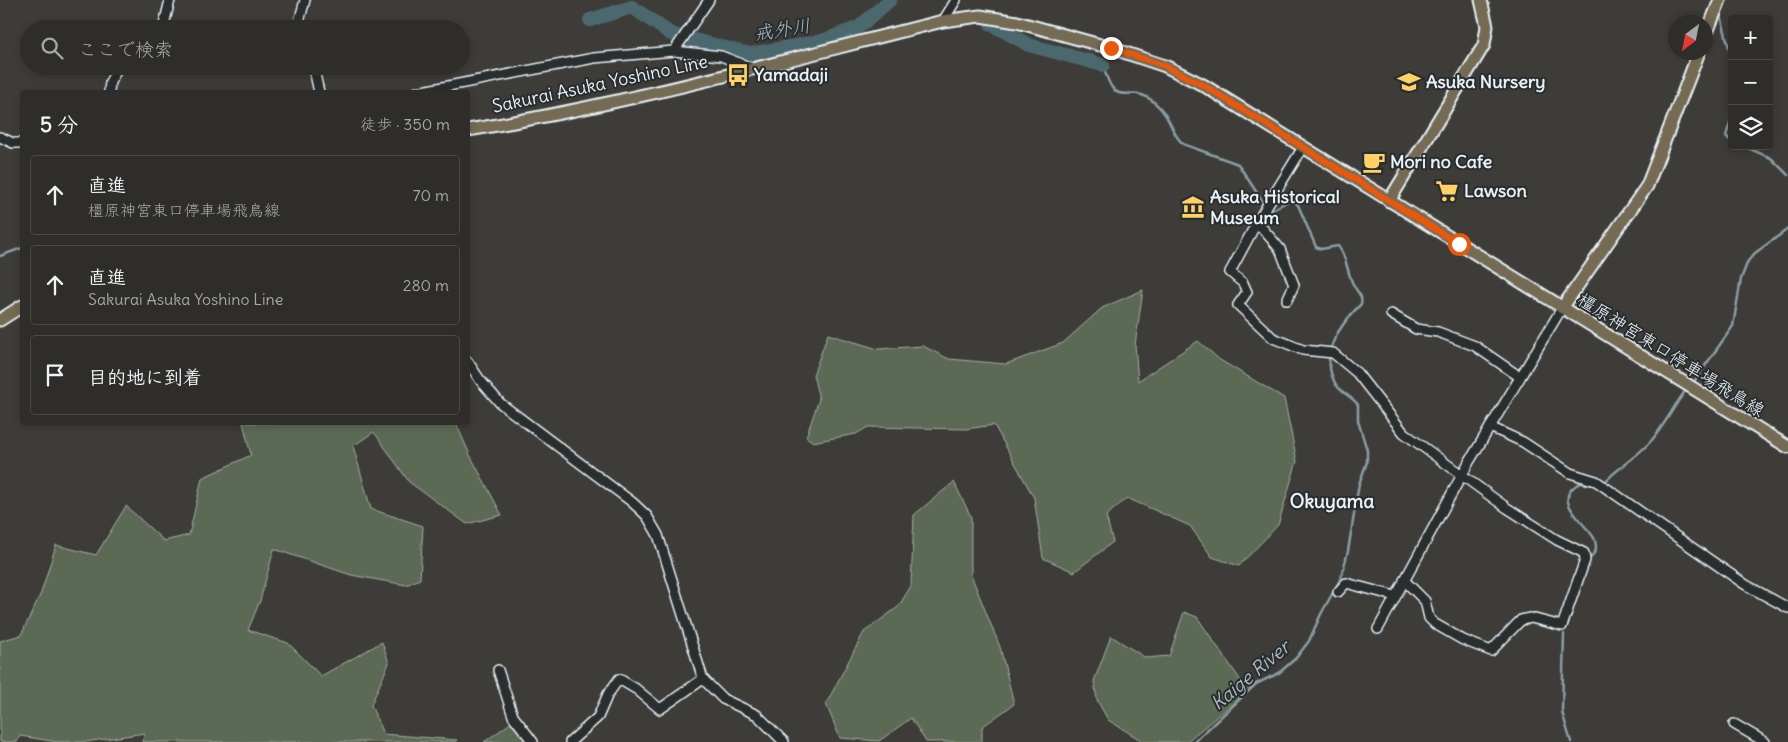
<!DOCTYPE html>
<html lang="ja">
<head>
<meta charset="utf-8">
<style>
	body { margin:0; font-family:Delius,"Klee One",sans-serif; background:#363532; color:#f1f3f6 }
	.controls { position:absolute; right:15px; top:15px; display:grid; overflow:hidden; border-radius:5px; box-shadow:0 2px 8px #0003 }
	.controls button { width:45px; height:45px; display:grid; place-items:center; padding:0; border:0; border-bottom:1px solid #494947; background:#2e2d2a; color:#f1f3f6; font:25px sans-serif }
	.compass { position:absolute; left:1668px; top:15px; width:45px; height:45px; border-radius:50%; background:#2e2d2a; box-shadow:0 2px 8px #0003; rotate:212deg }
	.stop { position:absolute; width:15px; height:15px; margin:-11px; border:4px solid #ea580c; border-radius:50%; background:#fff }
	.stop.end { background:#ea580c; border-color:#fff; box-shadow:0 1px 5px #0008 }
	.list { margin:0; padding:0; list-style:none }
	h2 { display:flex; justify-content:space-between; align-items:center; height:65px; margin:0; padding:0 20px; font-size:21px }
	h2 small { font-size:16px; font-weight:400; color:#a7a8a8 }
	.list li { display:grid; grid-template-columns:32px 1fr auto; gap:15px; align-items:center; box-sizing:border-box; height:80px; margin:0 10px 10px; padding:0 10px; border:1px solid #494947; border-radius:5px }
	.list b { display:block; font-size:19px; white-space:nowrap }
	.list p { margin:0; font-size:16px; white-space:nowrap; color:#a7a8a8 }
	.list em { font-size:16px; font-style:normal; color:#a7a8a8 }
	.icon { flex:none; width:28px; height:28px; fill:none; stroke:currentColor; stroke-width:2; stroke-linecap:round; stroke-linejoin:round }
	.map { position:relative; flex:none; width:1788px; height:742px; overflow:hidden }
	.search { position:absolute; background:#2e2d2a; box-shadow:0 2px 8px #0003; left:20px; top:20px; width:450px; height:55px; display:flex; align-items:center; gap:12px; box-sizing:border-box; padding:0 18px; border-radius:28px; color:#a7a8a8; font-size:19px }
	.panel { position:absolute; background:#2e2d2a; box-shadow:0 2px 8px #0003; left:20px; top:90px; width:450px; height:335px; border-radius:5px }
	.map>svg:first-child { display:block }
	.green { fill:#5c6b54; stroke:#a2aea6 }
	.lines { fill:none; stroke-linecap:round; stroke-linejoin:round }
	.stream { stroke:#8a9fa5; stroke-width:2.5 }
	.river { stroke:#4b686e; stroke-width:14 }
	.minor-casing { stroke:#e8f1f8; stroke-width:12 }
	.major-casing { stroke:#e8f1f8; stroke-width:15 }
	.minor { stroke:#2a2d2e; stroke-width:9 }
	.major { stroke:#746b52; stroke-width:11 }
	.route { stroke:#ea580c; stroke-width:6 }
	.labels { text-anchor:middle; stroke-width:4; stroke-linejoin:round; paint-order:stroke }
	.poi-label { font-size:18px; font-weight:bold; fill:#e8f1f8; stroke:#2a2d2e; text-anchor:start }
	.street-label { font-size:18px; fill:#e8f1f8; stroke:#2a2d2e }
	.water-label { font-size:19px; font-style:italic; fill:#a9bac1; stroke:#2a2d2e }
	.neighbourhood-label { font-size:19px; font-weight:bold; fill:#e8f1f8; stroke:#2a2d2e }
</style>
</head>
<body>
<div class="map">
<svg width="1788" height="742" viewBox="0 0 1788 742">
	<rect width="100%" height="100%" fill="#3d3c38"/>
	<filter id="ink" filterUnits="userSpaceOnUse"><feTurbulence type="fractalNoise" baseFrequency=".02" numOctaves="2"/><feDisplacementMap in="SourceGraphic" scale="10" xChannelSelector="R" yChannelSelector="G"/><feConvolveMatrix kernelMatrix="1 2 1 2 8 2 1 2 1" color-interpolation-filters="sRGB"/></filter>
	<g filter="url(#ink)">
		<!-- green -->
		<g class="green">
			<path d="M1143 290 1135 345 1138 381 1198 341 1220 360 1284 398 1297 461 1278 525 1239 566 1212 557 1190 526 1127 498 1106 516 1113 542 1074 572 1043 558 1034 498 994 425 966 429 868 427 856 434 813 442 806 437 819 399 813 375 828 334 878 349 923 346 949 359 1006 364 1063 343 1102 308Z"/>
			<path d="M243 423H456L470 455 502 515 467 524 409 482 374 432 353 446 371 509 423 526 420 579 406 585 351 575 274 549 260 601 248 630 288 643 321 676 382 642 389 663 371 705 383 734 457 740 454 742H142L145 733 85 742H58L20 736 17 742H0V641L21 635 41 593 56 545 96 555 126 506 164 541 189 535 202 478 251 455Z"/>
			<path d="M954 482 971 517V575L1000 647 1014 704 982 727V742H926L911 718 879 741 840 738 826 704 864 632 898 607 911 586 914 515Z"/>
			<path d="M1184 612 1197 617 1248 691 1186 742H1144L1108 720 1097 700 1094 681 1111 636 1146 658 1169 656Z"/>
			<path d="M512 722 526 742H484Z"/>
		</g>
		<g class="lines">
			<!-- stream -->
			<g class="stream">
				<path d="M1720 12 1732 60"/>
				<path d="M1103 65C1116 115 1128 79 1155 103 1171 116 1171 134 1183 144L1238 164 1265 205"/>
				<path d="M1732 116 1726 136 1732 142"/>
				<path d="M1743 146 1771 158 1788 175"/>
				<path d="M0 256 22 248"/>
				<path d="M1693 383 1733 326 1741 279 1748 261 1755 253 1788 229"/>
				<path d="M1604 483C1618 467 1637 457 1651 441 1665 425 1674 405 1687 389"/>
				<path d="M1588 562 1596 550C1596 546 1596 542 1594 538 1587 524 1548 499 1580 483L1599 486"/>
				<path d="M1564 634 1562 712 1571 742"/>
				<path d="M1194 742 1256 684 1279 673 1296 658 1309 641 1321 614 1341 578 1348 551 1359 484 1367 462V450L1358 421V405C1352 396 1340 393 1335 383 1319 352 1340 325 1361 304 1363 296 1358 293 1354 286 1347 274 1347 256 1338 246L1321 249 1316 247 1298 205 1294 201 1290 200 1272 210 1269 209"/>
			</g>
			<!-- river -->
			<g class="river">
				<path d="M590 20 632 7 671 34 750 54 822 41 859 27 890 0"/>
				<path d="M991 24 1029 45 1103 65"/>
			</g>
			<defs>
				<g id="minor">
					<path d="M943 21 956 0"/>
					<path d="M163 29 170 0"/>
					<path d="M297 29 305 0"/>
					<path d="M674 51 709 0"/>
					<path d="M309 66 314 70 319 92"/>
					<path d="M109 92 110 82 119 66"/>
					<path d="M417 92 594 58 674 51 721 56 752 68"/>
					<path d="M0 137 13 143H22"/>
					<path d="M1302 149 1257 222 1230 272 1243 283 1247 292 1238 305 1273 338 1303 350 1333 353 1357 373 1404 433 1507 508 1557 540 1584 553 1585 560 1562 626 1531 618 1521 620 1491 651 1463 640 1435 624 1429 618 1425 601 1404 580"/>
					<path d="M1257 222 1280 249 1294 285 1287 300"/>
					<path d="M1391 314 1416 329 1438 332 1475 346 1520 377"/>
					<path d="M468 362 480 380 500 403 632 502 647 516 658 535 703 679 723 699 757 715 784 742"/>
					<path d="M1490 427 1523 442 1570 473 1596 481 1746 585 1788 608"/>
					<path d="M1338 592 1346 583 1395 596"/>
					<path d="M1378 629 1469 462 1562 308"/>
					<path d="M498 670 513 716 533 742"/>
					<path d="M1734 724 1765 742"/>
					<path d="M570 742 598 717 608 694 619 679 636 689 660 709 703 679"/>
				</g>
				<g id="major">
					<path d="M1706 35 1720 0"/>
					<path d="M468 130C628 104 785 60 943 21L980 16 1017 22 1111 48 1165 66 1203 85 1788 447"/>
					<path d="M1389 201 1484 45 1487 26 1481 0"/>
					<path d="M1562 308 1647 186 1699 52"/>
					<path d="M0 320 22 306"/>
				</g>
			</defs>
			<!-- minor casing -->
			<use href="#minor" class="minor-casing"/>
			<!-- major casing -->
			<use href="#major" class="major-casing"/>
			<!-- minor -->
			<use href="#minor" class="minor"/>
			<!-- major -->
			<use href="#major" class="major"/>
		</g>
	</g>
	<g class="lines" filter="url(#ink)">
		<!-- route -->
		<path class="route" d="M1111 48 1165 66 1203 85 1459 244"/>
	</g>
	<!-- icons -->
	<defs>
		<symbol id="bus-bare" viewBox="-9 -9 18 18"><path d="M-5-6H5V4H4V6H2V4H-2V6H-4V4H-5ZM-3.5-4V0h7V-4ZM-3.5 1.2v1.5H-2V1.2ZM2 1.2v1.5H3.5V1.2Z" fill="#ffd166" stroke="#2a2d2e" stroke-width="2.5" paint-order="stroke"/></symbol>
		<symbol id="school-bare" viewBox="-9 -9 18 18"><path d="M0-5L7-2L0 1L-7-2ZM-4 1L0 2.5L4 1V4Q0 6-4 4Z" fill="#ffd166" stroke="#2a2d2e" stroke-width="2.5" paint-order="stroke"/></symbol>
		<symbol id="cafe-bare" viewBox="-9 -9 18 18"><path d="M-5.5-4.5H6V0H3Q3 3.5 0 3.5H-2.5Q-5.5 3.5-5.5 0ZM3-3.2v2h1.7v-2ZM-6 4.5H4V6H-6Z" fill="#ffd166" stroke="#2a2d2e" stroke-width="2.5" paint-order="stroke"/></symbol>
		<symbol id="supermarket-bare" viewBox="-9 -9 18 18"><path d="M-6-5.5h2.5l.6 2H6L4.5 2H-2.5L-4.4-4H-6ZM-1.5 3.2a1.3 1.3 0 1 0 .1 0ZM3 3.2a1.3 1.3 0 1 0 .1 0Z" fill="#ffd166" stroke="#2a2d2e" stroke-width="2.5" paint-order="stroke"/></symbol>
		<symbol id="museum-bare" viewBox="-9 -9 18 18"><path d="M0-6L6-3V-2H-6V-3ZM-5-1h2V3h-2ZM-1-1h2V3h-2ZM3-1h2V3H3ZM-6 4H6V6H-6Z" fill="#ffd166" stroke="#2a2d2e" stroke-width="2.5" paint-order="stroke"/></symbol>
	</defs>
	<g fill-rule="evenodd">
		<use href="#bus-bare" x="722" y="59" width="32" height="32"/>
		<use href="#school-bare" x="1393" y="66" width="32" height="32"/>
		<use href="#cafe-bare" x="1358" y="146" width="32" height="32"/>
		<use href="#supermarket-bare" x="1431" y="175" width="32" height="32"/>
		<use href="#museum-bare" x="1177" y="191" width="32" height="32"/>
	</g>
	<g class="labels">
		<!-- poi labels -->
		<g class="poi-label">
			<text x="754" y="81">Yamadaji</text>
			<text x="1426" y="88">Asuka Nursery</text>
			<text x="1390" y="168">Mori no Cafe</text>
			<text x="1464" y="197">Lawson</text>
			<text x="1210" y="203">Asuka Historical<tspan x="1210" dy="21">Museum</tspan></text>
		</g>
		<!-- street labels -->
		<g class="street-label">
			<text transform="translate(600 84) rotate(-12)" y="6">Sakurai Asuka Yoshino Line</text>
			<text transform="translate(1671 355) rotate(32)" y="6">橿原神宮東口停車場飛鳥線</text>
		</g>
		<!-- water labels -->
		<g class="water-label">
			<text transform="translate(782 29) rotate(-9)" y="7">戒外川</text>
			<text transform="translate(1250 675) rotate(-40)" y="7">Kaige River</text>
		</g>
		<!-- neighbourhood labels -->
		<g class="neighbourhood-label">
			<text x="1332" y="508">Okuyama</text>
		</g>
	</g>
</svg>
<div class="controls">
<button>+</button>
<button>−</button>
<button><svg class="icon" aria-label="layers" viewBox="0 0 24 24"><path d="M12 4l9 5-9 5-9-5zM3 14l9 5 9-5"/></svg></button>
</div>
<svg class="compass" viewBox="-18 -18 36 36"><path d="M0-13l5 13h-10z" fill="#e53935"/><path d="M0 13l5-13h-10z" fill="#a7a8a8"/></svg>
<div class="stop" style="left:1459px;top:244px"></div>
<div class="stop end" style="left:1111px;top:48px"></div>
<div class="search"><svg class="icon" aria-label="search" viewBox="0 0 24 24"><circle cx="10" cy="10" r="6"/><path d="M15 15l6 6"/></svg>ここで検索</div>
<section class="panel">
<h2>5 分<small>徒歩 · 350 m</small></h2>
<ul class="list">
<li><svg class="icon" aria-label="ahead" viewBox="0 0 24 24"><path d="M12 20V5M6 11l6-6 6 6"/></svg><div><b>直進</b><p>橿原神宮東口停車場飛鳥線</p></div><em>70 m</em></li>
<li><svg class="icon" aria-label="ahead" viewBox="0 0 24 24"><path d="M12 20V5M6 11l6-6 6 6"/></svg><div><b>直進</b><p>Sakurai Asuka Yoshino Line</p></div><em>280 m</em></li>
<li><svg class="icon" aria-label="arrive" viewBox="0 0 24 24"><path d="M6 21V4h12l-3 4 3 4H6"/></svg><div><b>目的地に到着</b></div></li>
</ul>
</section>
</div>
</body>
</html>
